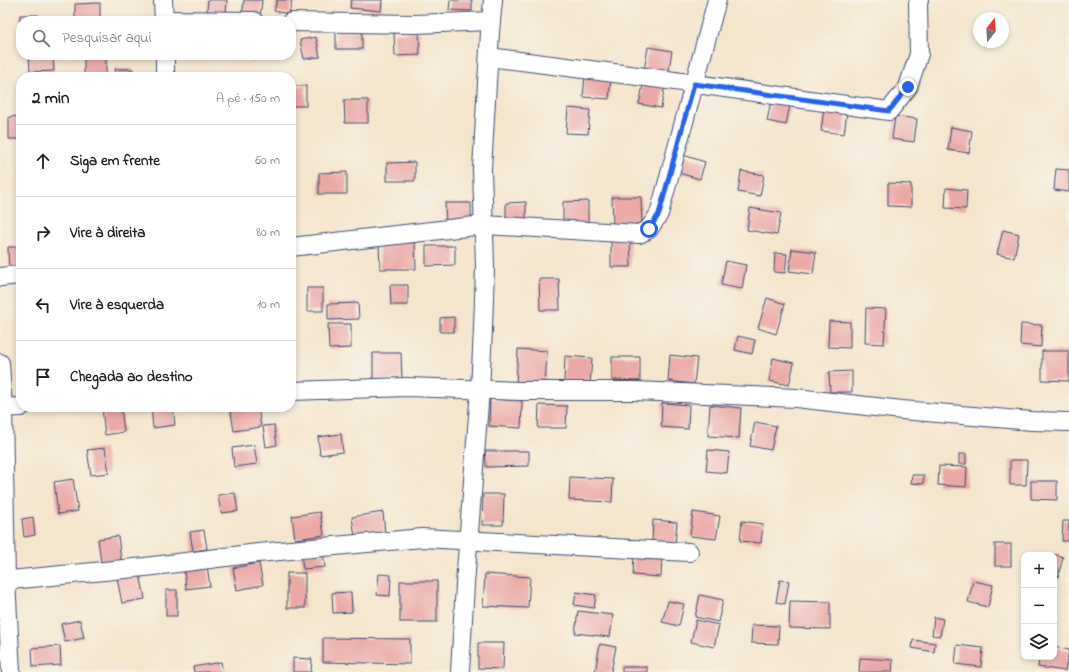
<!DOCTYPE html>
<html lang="pt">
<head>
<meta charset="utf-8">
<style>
	body { margin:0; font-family:"Indie Flower",sans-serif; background:#f2f2f2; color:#222 }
	.controls { position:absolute; right:12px; bottom:12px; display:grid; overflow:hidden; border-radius:8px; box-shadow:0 2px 6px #0003 }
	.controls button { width:36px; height:36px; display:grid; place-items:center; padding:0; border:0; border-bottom:1px solid #e0e0e0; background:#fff; color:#222; font:20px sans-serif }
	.compass { position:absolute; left:973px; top:12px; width:36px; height:36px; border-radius:50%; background:#fff; box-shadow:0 2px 6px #0003; rotate:17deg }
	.stop { position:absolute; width:12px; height:12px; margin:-9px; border:3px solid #2563eb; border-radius:50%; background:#fff }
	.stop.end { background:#2563eb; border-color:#fff; box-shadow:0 1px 4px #0008 }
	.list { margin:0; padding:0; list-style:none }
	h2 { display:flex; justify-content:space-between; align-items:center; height:52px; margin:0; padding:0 16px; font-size:17px }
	h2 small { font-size:13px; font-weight:400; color:#767676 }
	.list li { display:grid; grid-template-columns:26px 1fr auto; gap:12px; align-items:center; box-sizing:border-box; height:72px; padding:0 16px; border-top:1px solid #e0e0e0 }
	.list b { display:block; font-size:15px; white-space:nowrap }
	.list em { font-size:13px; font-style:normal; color:#767676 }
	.icon { flex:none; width:22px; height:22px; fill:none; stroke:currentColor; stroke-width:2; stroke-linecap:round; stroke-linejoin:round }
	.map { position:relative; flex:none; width:1069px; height:672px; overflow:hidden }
	.search { position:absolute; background:#fff; box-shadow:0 2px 6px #0003; left:16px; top:16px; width:280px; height:44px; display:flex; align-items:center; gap:10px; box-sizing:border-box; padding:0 14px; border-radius:16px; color:#767676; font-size:15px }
	.panel { position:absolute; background:#fff; box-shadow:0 2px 6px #0003; left:16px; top:72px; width:280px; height:340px; border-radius:16px }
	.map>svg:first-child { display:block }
	.building { fill:#eaa9a7 }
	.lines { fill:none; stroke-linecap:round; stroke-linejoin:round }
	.street-casing { stroke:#3c4a6f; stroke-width:20 }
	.street { stroke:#fff; stroke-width:18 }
	.route { stroke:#2563eb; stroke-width:5 }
</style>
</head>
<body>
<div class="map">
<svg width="1069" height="672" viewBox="0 0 1069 672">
	<rect width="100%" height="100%" fill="#f7f3e8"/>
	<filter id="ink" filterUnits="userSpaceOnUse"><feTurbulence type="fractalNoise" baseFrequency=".025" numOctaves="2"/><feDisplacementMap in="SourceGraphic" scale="8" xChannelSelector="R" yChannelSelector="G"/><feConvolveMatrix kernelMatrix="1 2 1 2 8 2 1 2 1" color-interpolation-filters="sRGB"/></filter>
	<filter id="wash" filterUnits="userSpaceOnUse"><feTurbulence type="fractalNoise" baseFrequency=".012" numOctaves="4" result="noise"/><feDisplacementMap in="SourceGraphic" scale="16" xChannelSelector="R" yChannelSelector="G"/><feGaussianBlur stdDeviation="0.9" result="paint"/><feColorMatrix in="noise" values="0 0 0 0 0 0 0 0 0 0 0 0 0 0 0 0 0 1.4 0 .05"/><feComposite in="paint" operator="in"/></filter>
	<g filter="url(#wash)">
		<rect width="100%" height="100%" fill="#f4e5cd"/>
		<g id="blocks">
			<!-- building -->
			<g class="building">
				<path d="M208 0H227L226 13 207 11Z"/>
				<path d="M244 0H262L260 18 242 16Z"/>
				<path d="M277 0H292L289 14 274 11Z"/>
				<path d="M351 0H382L381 11 350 8Z"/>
				<path d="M450 0H472V11L449 10Z"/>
				<path d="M100 3V21H75V4Z"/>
				<rect x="20" y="15" width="18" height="6"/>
				<rect x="336" y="31" width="26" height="18"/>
				<path d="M419 32 420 55 395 56 394 33Z"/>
				<path d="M316 37 320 57 304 59 300 40Z"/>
				<path d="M648 47 672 51 668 75 644 71Z"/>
				<path d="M29 55H53L54 71 30 72Z"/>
				<rect x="84" y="55" width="22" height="22"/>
				<rect x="252" y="55" width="22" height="4"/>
				<path d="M115 69H133V77H116Z"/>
				<path d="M585 75 611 77 609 99 583 97Z"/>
				<path d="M644 81 665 85 661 108 639 104Z"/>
				<rect x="291" y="86" width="15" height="20"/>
				<path d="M344 100H368V123H345Z"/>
				<path d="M771 101 790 105 786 125 767 121Z"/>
				<path d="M568 108 590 110 588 134 566 133Z"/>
				<path d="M824 108 847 112 844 134 821 131Z"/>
				<path d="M21 116V139H9V117Z"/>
				<path d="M895 116 917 119 914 142 892 139Z"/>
				<path d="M951 127 972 131 969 153 948 150Z"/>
				<path d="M680 154 705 162 700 179 675 172Z"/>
				<path d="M415 162V181H387V163Z"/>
				<path d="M1056 169 1069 170V192L1054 190Z"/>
				<path d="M741 171 764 175 760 196 738 192Z"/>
				<path d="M347 172V194H319V173Z"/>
				<path d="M888 183 911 184V207L888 206Z"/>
				<path d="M946 188 967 190 966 209 945 208Z"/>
				<path d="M612 197H641L642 225H613Z"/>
				<path d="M588 201V225H563V202Z"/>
				<path d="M526 202V222H506V203Z"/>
				<path d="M445 203H471V222L446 223Z"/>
				<path d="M750 208 781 213 777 235 747 230Z"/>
				<path d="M1003 230 1019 234 1014 258 997 254Z"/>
				<path d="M611 240H630L631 267H611Z"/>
				<path d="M379 243H415L416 269H380Z"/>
				<path d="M426 246H455V265L426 266Z"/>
				<path d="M8 247H21V268H9Z"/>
				<path d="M792 249 816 252 813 274 789 271Z"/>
				<path d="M775 253 787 254 785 273 774 272Z"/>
				<path d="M726 261 746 265 742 289 721 285Z"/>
				<path d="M539 279H559L560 310H540Z"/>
				<path d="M18 281H21V306H19Z"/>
				<path d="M390 285H408V305H391Z"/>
				<rect x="307" y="288" width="16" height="23"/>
				<path d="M767 298 785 304 776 334 758 328Z"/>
				<path d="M358 303 359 319 328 320V304Z"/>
				<path d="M866 308 886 309 884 344 865 343Z"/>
				<path d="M454 317V332H440V318Z"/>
				<path d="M829 321 850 322V348L828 347Z"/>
				<path d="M328 324H351V348L329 349Z"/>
				<path d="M1021 324 1042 325 1041 347 1020 345Z"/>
				<path d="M738 336 755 340 752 354 735 350Z"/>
				<path d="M518 349 547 351 545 387 516 385Z"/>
				<path d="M1042 351H1069V381L1042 380Z"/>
				<path d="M373 353H401L402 379 373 380Z"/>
				<path d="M670 355 697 358 694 384 668 381Z"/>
				<path d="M565 356 592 358 590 385 564 383Z"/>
				<path d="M612 357H640V381L612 380Z"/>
				<path d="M773 358 794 363 789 385 769 381Z"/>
				<path d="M852 371V392H830L829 372Z"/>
				<path d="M490 399 522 401 521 428 489 426Z"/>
				<path d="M662 403 689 405 688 429 661 427Z"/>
				<path d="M539 405 567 406 566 428H538Z"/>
				<path d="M710 405 741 408 739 438 708 436Z"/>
				<path d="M102 407H121L124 432 105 435Z"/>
				<path d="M151 407H173L175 425 153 428Z"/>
				<path d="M230 407H258L261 427 234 431Z"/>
				<path d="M755 422 776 426 771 450 750 446Z"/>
				<path d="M274 425 277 445 266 447 263 426Z"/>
				<path d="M341 434 343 452 320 455 318 437Z"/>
				<path d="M254 445 257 464 234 467 232 448Z"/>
				<path d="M105 448 109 473 91 475 87 450Z"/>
				<path d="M708 450 729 452 727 473 706 471Z"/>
				<path d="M485 451H529V466L486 467Z"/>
				<rect x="959" y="454" width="7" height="10"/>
				<path d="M1010 460H1027L1026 485H1010Z"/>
				<path d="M939 466 967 467 966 487 938 485Z"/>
				<path d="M912 475H924L923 484 911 483Z"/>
				<path d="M570 477 613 479 612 502 569 500Z"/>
				<path d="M73 479 78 511 58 514 54 482Z"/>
				<path d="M1031 481H1057V500L1031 499Z"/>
				<path d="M235 493 238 511 221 513 218 495Z"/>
				<path d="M483 494H504L503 525H482Z"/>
				<path d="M320 512 324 535 295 539 292 516Z"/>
				<path d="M383 512 385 533 355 537 352 517Z"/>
				<path d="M693 512 720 516 716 539 690 536Z"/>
				<path d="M33 517 35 535 24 537 22 519Z"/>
				<path d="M653 520 677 522 675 544 652 542Z"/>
				<path d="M742 521 763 524 761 543 740 541Z"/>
				<path d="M1063 521H1069V541H1062Z"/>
				<path d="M204 530 207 549 193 551 190 532Z"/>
				<path d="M118 536 121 560 101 563 98 539Z"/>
				<rect x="995" y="544" width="16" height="22"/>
				<path d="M323 553 325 567 303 569 301 555Z"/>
				<path d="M634 553 662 555 661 577 633 575Z"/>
				<path d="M1054 554 1063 557 1058 577 1054 576Z"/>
				<path d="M259 563 263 585 237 590 233 568Z"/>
				<path d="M207 566 210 586 186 589 184 569Z"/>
				<rect x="287" y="573" width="18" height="35"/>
				<path d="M140 574 145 599 122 603 117 578Z"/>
				<path d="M379 574 391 575 390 596 377 595Z"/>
				<path d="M485 574 530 577 528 608 483 606Z"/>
				<path d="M780 580 789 581 785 604 776 602Z"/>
				<rect x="400" y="581" width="37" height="41"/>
				<path d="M973 581 993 585 988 607 968 602Z"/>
				<rect x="166" y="590" width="11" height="26"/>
				<path d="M351 592 352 612 333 613 332 593Z"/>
				<path d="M576 592 596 595 594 608 574 605Z"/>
				<path d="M700 595 723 600 718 622 695 617Z"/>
				<path d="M668 601 684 604 679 626 662 622Z"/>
				<path d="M790 601 830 602V629L789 628Z"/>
				<path d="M578 611 613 615 610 637 575 633Z"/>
				<path d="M934 617 943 619 940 636 932 635Z"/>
				<path d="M80 620 84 638 65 642 61 624Z"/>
				<path d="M696 620 719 625 714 647 691 642Z"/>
				<path d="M752 625 779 626 778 644 751 643Z"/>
				<path d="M323 638 410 639V664L323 662Z"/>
				<path d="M913 640 935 643 934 652 912 648Z"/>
				<path d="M478 643H504L503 669 478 668Z"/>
				<path d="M600 644 616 647 611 672H595Z"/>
				<path d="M957 645 983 648 981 667 955 664Z"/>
				<path d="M60 646 61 665 33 667 32 648Z"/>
				<path d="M1054 647 1069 650 1065 671 1038 667 1039 657H1054Z"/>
				<path d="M293 658 312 659 311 672H293Z"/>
				<path d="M860 658 893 660 892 672H859Z"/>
				<path d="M221 662 223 672H194L193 667Z"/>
				<rect x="622" y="667" width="25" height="5"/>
			</g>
		</g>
	</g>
	<g filter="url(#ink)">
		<use href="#blocks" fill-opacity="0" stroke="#3c4a6f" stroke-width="1"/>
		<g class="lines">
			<defs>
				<g id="street">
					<path d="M163 0 164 21"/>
					<path d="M164 20 254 21"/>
					<path d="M291 22 414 24 491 21"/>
					<path d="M489 57 653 78 889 111 908 87 919 54 918 4 919 0"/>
					<path d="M165 77V55"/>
					<path d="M291 247 484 225 639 234 649 229 659 214 717 0"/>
					<path d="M0 277 21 275"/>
					<path d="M0 363 3 408 6 580 11 672"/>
					<path d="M291 391 407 387 520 391H635L796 398 902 410 1032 421 1069 422"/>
					<path d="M0 408 21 407"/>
					<path d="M0 581 145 567 258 553 422 538 689 552"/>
					<path d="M460 672 465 584 480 390 483 329 485 267 482 169 490 32 493 0"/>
				</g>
			</defs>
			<!-- street casing -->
			<use href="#street" class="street-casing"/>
			<!-- street -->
			<use href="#street" class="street"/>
		</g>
	</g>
	<g class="lines" filter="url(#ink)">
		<!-- route -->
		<path class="route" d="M649 229 659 214 694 84 889 111 908 87"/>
	</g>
</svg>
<div class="controls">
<button>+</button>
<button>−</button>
<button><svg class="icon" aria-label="layers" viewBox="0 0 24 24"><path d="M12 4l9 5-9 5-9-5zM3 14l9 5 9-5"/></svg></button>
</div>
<svg class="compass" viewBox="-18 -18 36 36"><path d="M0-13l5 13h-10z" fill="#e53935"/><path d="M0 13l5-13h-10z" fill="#767676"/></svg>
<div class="stop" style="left:649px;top:229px"></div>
<div class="stop end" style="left:908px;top:87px"></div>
<div class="search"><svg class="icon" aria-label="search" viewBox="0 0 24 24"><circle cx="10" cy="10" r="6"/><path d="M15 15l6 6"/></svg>Pesquisar aqui</div>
<section class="panel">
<h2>2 min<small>A pé · 150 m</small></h2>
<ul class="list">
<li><svg class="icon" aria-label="ahead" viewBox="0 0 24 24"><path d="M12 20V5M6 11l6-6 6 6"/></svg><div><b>Siga em frente</b></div><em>60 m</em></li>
<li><svg class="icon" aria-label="right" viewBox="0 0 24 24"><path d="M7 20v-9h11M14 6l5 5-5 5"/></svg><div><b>Vire à direita</b></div><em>80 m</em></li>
<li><svg class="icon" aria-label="left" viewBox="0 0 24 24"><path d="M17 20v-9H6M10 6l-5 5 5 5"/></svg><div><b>Vire à esquerda</b></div><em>10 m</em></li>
<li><svg class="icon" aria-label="arrive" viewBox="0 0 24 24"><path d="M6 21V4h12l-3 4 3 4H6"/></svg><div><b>Chegada ao destino</b></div></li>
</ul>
</section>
</div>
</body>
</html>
